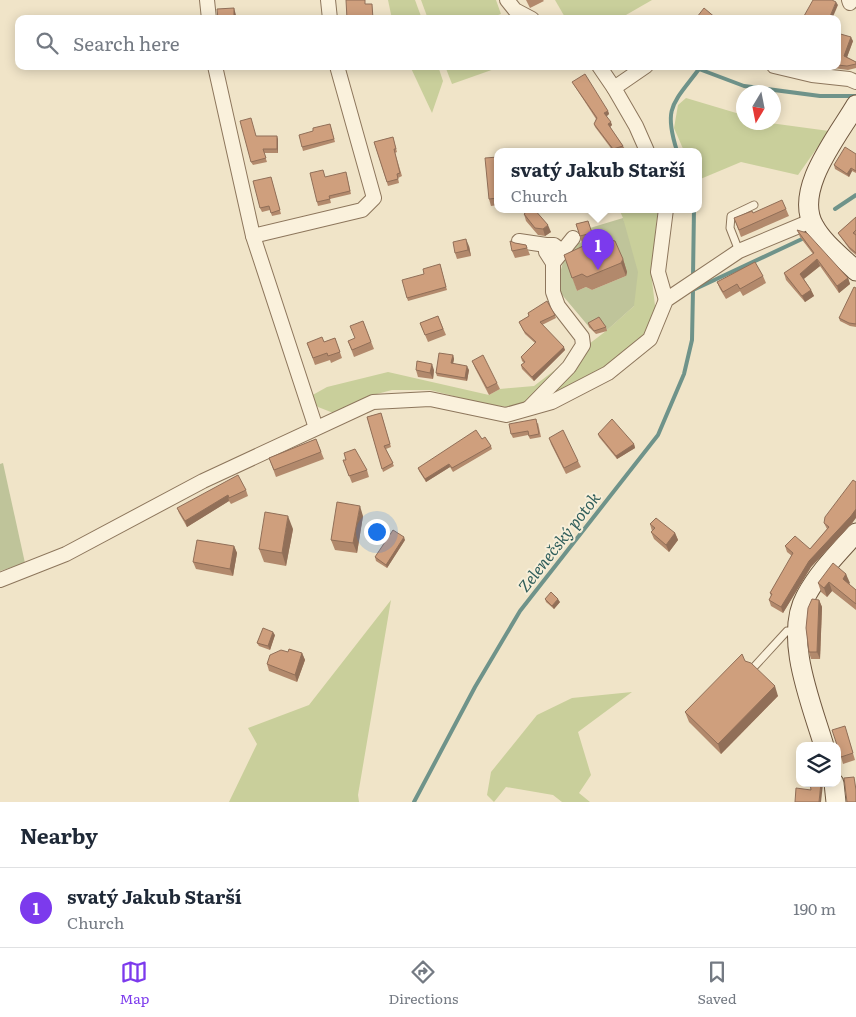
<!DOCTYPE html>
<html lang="en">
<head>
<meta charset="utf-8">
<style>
	body { margin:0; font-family:Literata,serif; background:#f2f2f3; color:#1f2937 }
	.controls { position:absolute; right:15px; bottom:15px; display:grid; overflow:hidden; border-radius:10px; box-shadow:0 2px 12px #0003 }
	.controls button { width:45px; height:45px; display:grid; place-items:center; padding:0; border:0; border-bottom:1px solid #e0e1e3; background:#fff; color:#1f2937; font:25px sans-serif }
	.compass { position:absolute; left:736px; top:85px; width:45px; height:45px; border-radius:50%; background:#fff; box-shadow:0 2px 12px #0003; rotate:190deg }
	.you { position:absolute; left:376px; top:531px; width:18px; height:18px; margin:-12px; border:4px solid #fff; border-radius:50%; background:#1a73e8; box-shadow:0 0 0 8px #1a73e833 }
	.badge { display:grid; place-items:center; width:32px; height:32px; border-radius:50%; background:#7c3aed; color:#fff; font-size:16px; font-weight:700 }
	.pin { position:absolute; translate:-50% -41px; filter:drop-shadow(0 1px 2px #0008) }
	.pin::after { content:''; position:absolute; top:26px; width:18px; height:15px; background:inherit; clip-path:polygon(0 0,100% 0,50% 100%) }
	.popup { position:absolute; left:494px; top:148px; width:208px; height:65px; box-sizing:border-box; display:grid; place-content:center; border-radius:10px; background:#fff; filter:drop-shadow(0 1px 4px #0005); font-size:16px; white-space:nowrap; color:#747a83 }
	.popup b { font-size:19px; color:#1f2937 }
	.popup::after { content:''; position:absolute; left:50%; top:100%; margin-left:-10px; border:10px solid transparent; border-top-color:#fff }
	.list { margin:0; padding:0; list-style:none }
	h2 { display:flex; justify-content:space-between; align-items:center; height:65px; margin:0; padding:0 20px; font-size:21px }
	h2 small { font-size:16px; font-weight:400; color:#747a83 }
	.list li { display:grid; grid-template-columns:32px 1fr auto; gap:15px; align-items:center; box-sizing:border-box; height:80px; padding:0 20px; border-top:1px solid #e0e1e3 }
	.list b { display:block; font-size:19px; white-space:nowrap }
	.list p { margin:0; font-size:16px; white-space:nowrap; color:#747a83 }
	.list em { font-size:16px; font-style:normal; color:#747a83 }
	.icon { flex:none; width:28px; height:28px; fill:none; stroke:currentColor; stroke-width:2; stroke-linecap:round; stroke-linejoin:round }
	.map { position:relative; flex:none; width:856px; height:802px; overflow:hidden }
	.search { position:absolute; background:#fff; box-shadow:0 2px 12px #0003; left:15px; right:15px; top:15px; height:55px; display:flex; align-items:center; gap:12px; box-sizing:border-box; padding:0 18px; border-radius:10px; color:#747a83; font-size:19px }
	.sheet { height:145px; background:#fff }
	nav { display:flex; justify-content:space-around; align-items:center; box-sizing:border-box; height:70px; border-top:1px solid #e0e1e3; background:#fff; font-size:14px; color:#747a83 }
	nav a { display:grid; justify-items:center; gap:2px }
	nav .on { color:#7c3aed }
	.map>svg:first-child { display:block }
	.green { fill:#c9cf9b }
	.cemetery { fill:#bfc49a; fill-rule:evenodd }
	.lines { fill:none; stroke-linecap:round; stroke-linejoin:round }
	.stream { stroke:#6f938a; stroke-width:4 }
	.lane-casing { stroke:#8d765c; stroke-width:9 }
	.street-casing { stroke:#8d765c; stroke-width:16 }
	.secondary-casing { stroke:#6f573f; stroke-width:21 }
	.lane { stroke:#faf1dc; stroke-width:7 }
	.street { stroke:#faf1dc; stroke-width:14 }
	.secondary { stroke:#faf1dc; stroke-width:19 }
	.wall { fill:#b2896c }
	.shaded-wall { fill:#916f58 }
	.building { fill:#cf9f7d; stroke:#916f58 }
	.labels { text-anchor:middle; stroke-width:4; stroke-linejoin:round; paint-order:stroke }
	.water-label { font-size:16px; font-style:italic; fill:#2f5d5a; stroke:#f7eed8 }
</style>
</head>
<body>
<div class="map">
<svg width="856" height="802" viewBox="0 0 856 802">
	<rect width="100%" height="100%" fill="#f0e4c8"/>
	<!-- green -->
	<g class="green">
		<path d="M388 0H415L422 19H392Z"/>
		<path d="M421 0H496L501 14 487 19H428Z"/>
		<path d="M555 0H652L619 19H566Z"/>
		<path d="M410 66H438L443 81 432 113Z"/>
		<path d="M445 66H500V67L452 84Z"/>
		<path d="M686 98 743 115 744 122 770 123 829 131 798 175 741 162 698 180V151H684L674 128 678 105Z"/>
		<path d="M619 209H658L651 272 656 314 647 334 597 374 548 399 508 407 485 404 430 390H392L373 395 336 414 318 407 309 397 327 387 388 372 489 395 500 389 534 386 606 331 634 306 623 218Z"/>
		<path d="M391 600 358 795 359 802H229L257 744 248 728 309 705Z"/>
		<path d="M632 692 578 732 591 775 579 793 590 802H562L553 795 506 787 494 802 487 795 491 772 537 715 572 698Z"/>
	</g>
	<!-- cemetery -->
	<g class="cemetery">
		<path d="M623 218 638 272 634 306 606 331V329L590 328 558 290C560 272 562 249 582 242L590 228ZM572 274 626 276 592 290 586 287 577 291Z"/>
		<path d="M3 463 25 563 0 571V464Z"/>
	</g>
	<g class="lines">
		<!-- stream -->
		<g class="stream">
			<path d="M691 66 744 86 820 96H856"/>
			<path d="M677 151C663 107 673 104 699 69"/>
			<path d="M835 209 856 195"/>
			<path d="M693 276 694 209"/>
			<path d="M414 802 475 687 520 611 658 435 684 374 692 340 693 290 802 239"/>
		</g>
		<defs>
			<g id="lane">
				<path d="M739 251 730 228 731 216 754 205"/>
				<path d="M753 668 787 631H796"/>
			</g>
			<g id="street">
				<path d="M207 0 209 19"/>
				<path d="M328 0 330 19"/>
				<path d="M507 0 515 10 532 19"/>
				<path d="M849 0 850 3"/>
				<path d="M215 66 253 236 316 428"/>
				<path d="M599 66 614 88"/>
				<path d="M646 66 614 88 636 126 647 151"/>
				<path d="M774 66 812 75 849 79 856 82"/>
				<path d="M253 236 362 210 374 198 337 66"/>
				<path d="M519 241 546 245"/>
				<path d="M553 263 546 252V245H554L562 251"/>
				<path d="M666 300 658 272 666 209"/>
				<path d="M529 408 569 367 583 345 582 337 558 306 553 292V263L573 238"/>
				<path d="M0 580 66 554 203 481 373 402 430 399 506 415 552 402 608 373 650 339 666 300 739 251 811 221"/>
			</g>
			<g id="secondary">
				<path d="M856 105C838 136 793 190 814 226 823 243 842 257 856 271"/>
				<path d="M824 746C812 705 783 637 806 596 818 573 838 553 856 533"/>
				<path d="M834 783 836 802"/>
			</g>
		</defs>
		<!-- lane casing -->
		<use href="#lane" class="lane-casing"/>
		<!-- street casing -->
		<use href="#street" class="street-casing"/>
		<!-- secondary casing -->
		<use href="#secondary" class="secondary-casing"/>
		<!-- lane -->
		<use href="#lane" class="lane"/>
		<!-- street -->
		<use href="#street" class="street"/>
		<!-- secondary -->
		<use href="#secondary" class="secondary"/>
	</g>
	<!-- wall -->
	<g class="wall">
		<path d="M526 0H543L544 1 530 8Z"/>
		<path d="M837 33 853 41 847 57 856 62V68L848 70 833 68 832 66H837Z"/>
		<path d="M572 82 608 111 609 114 606 116 612 125 610 127 623 146 625 149 618 151H613L595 127 594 124 596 119 574 85Z"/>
		<path d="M330 124 335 142 303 151 302 147 313 131Z"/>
		<path d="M256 136 278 139V153H264L267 162 253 165 251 162Z"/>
		<path d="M393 137 397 152 395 153 402 176 398 178 399 183 388 186 374 142Z"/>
		<path d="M856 154V173L852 171 849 177 835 169 834 165Z"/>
		<path d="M498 157V205L491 206 489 199Z"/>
		<path d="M347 176 351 194 330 199 331 203 318 206 317 202 325 177Z"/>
		<path d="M271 177 281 214 272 216 270 210 262 212 260 208Z"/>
		<path d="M786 209 789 216 741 237 734 218 753 213Z"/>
		<path d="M524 214 551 232 545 236 538 235 526 221Z"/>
		<path d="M856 217V255L850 250 840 236 838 233Z"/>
		<path d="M588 221 594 240 582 243 576 224Z"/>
		<path d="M797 230 848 278 850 284 839 293 820 266 804 279 811 290 814 296 805 302 786 280 784 273 813 254 800 237Z"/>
		<path d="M515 243 526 245 530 255 515 258 512 251Z"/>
		<path d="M598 245 623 259 627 272 626 276 592 290 586 287 577 291 564 255Z"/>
		<path d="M469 246 471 256 457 259 455 253Z"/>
		<path d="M440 264 447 290 408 301 407 298Z"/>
		<path d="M763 276 766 283 743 296 740 291 726 299 720 289 717 282Z"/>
		<path d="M856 288V327L850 326 840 321 839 318Z"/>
		<path d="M528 313 555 315 556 318 542 325 565 350 534 381 522 369 521 365 524 363 522 361 521 357 535 343 525 334 519 322 529 316Z"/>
		<path d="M438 316 446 335 428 342 420 323Z"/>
		<path d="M363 321 374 349 354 357 348 341 355 339Z"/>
		<path d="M588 323 606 327 607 331 596 334 589 327Z"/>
		<path d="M335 338 342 358 331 363 330 360 315 365 307 343 324 342Z"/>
		<path d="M453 355 454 359 453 364 469 370 467 381 437 376 436 373Z"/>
		<path d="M472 361 497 383 500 389 489 395 475 368Z"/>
		<path d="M416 370H434L433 379 418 377Z"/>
		<path d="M381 413 391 447 386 449 394 466 383 472 367 417Z"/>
		<path d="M538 423 541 437 530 439 528 435 513 438 511 434Z"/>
		<path d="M598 434 634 444 635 448 617 459 599 437Z"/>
		<path d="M549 438 578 461 581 467 566 474 551 444Z"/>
		<path d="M316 439 324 459 276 477 269 458Z"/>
		<path d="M482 439 491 446 492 449 453 472 450 467 426 482 419 471 418 468Z"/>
		<path d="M343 460H346L367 470 369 477 352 483Z"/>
		<path d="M246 490 248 496 231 504 229 501 187 527 179 513 177 508Z"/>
		<path d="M363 516 357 553 335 550 331 540Z"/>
		<path d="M853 522 811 567 783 613 771 606 769 600 771 596 770 593 792 556 787 552 785 546 810 549 827 529 824 523Z"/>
		<path d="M650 524 675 533 678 540 669 552 654 539 651 532 652 531Z"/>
		<path d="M293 529 286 566 264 562 259 549Z"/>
		<path d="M405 540 387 568 376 561 375 557Z"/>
		<path d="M234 546 237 553 233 576 196 569 193 562Z"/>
		<path d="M846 574 849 584 856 590V610L832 591 827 597 821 592 818 583Z"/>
		<path d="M545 599 560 602 554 609 546 602Z"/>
		<path d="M819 600 822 607 820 659H811L809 652Z"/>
		<path d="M275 635 270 650 259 646 257 643Z"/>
		<path d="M288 652 302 653 305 660 297 682 269 671 267 664Z"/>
		<path d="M745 661 778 696 721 754 689 722 685 712Z"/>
		<path d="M847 733 855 760 843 764 841 757Z"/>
	</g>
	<!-- shaded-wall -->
	<g class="shaded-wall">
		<path d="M836 2 838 5 832 19H829Z"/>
		<path d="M234 8 236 15V19H234Z"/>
		<path d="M851 37 853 41 846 60 844 56Z"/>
		<path d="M608 111 609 114 606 117 604 113Z"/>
		<path d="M611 122 612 125 609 128 608 124Z"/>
		<path d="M277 136 278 139V153L277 149Z"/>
		<path d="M851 168 852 171 849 177 847 174Z"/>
		<path d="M548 225 551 232 545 236 543 229Z"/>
		<path d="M466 239 469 246 471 256 468 250Z"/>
		<path d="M623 259 627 272 626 276 621 263Z"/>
		<path d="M817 259 820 266 802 280 800 274Z"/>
		<path d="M848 278 850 284 839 293 837 286Z"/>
		<path d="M811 290 814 296 805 302 802 296Z"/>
		<path d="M564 347 565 350 534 381 532 377Z"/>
		<path d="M453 355 454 359 452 367 451 363Z"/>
		<path d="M432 364 434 370 433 379 430 373Z"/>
		<path d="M467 366 469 370 467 381 465 378Z"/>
		<path d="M634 444 635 448 617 459 616 456Z"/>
		<path d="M449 464 450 467 426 482 425 479Z"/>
		<path d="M228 495 229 501 187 527 185 521Z"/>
		<path d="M360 506 363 516 357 553 353 543Z"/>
		<path d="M856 509V518L853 522 811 567 783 613 781 607 809 561Z"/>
		<path d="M288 516 293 529 286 566 282 553Z"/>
		<path d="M675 533 678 540 669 552 666 545Z"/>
		<path d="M404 537 405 540 387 568 386 565Z"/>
		<path d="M234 546 237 553 233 576 230 569Z"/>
		<path d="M846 574 850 583 846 588 843 579Z"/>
		<path d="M829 582 832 591 827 597 824 588Z"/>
		<path d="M558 599 560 602 554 609 552 606Z"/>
		<path d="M819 600 822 607 820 659 817 652Z"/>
		<path d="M273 632 275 635 270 650 268 646Z"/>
		<path d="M302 653 305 660 297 682 295 675Z"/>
		<path d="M775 686 778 696 721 754 718 744Z"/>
		<path d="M821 783H822L823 784 821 802H819Z"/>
	</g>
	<!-- building -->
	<g class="building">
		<path d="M346 0H365V4H372L373 19H347Z"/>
		<path d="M813 0H832L836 2 829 19H807V17L804 16Z"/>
		<path d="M234 8V19H218L217 9Z"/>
		<path d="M704 8 717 19H700L697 17Z"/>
		<path d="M837 33 851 37 844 56 856 62V64L847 66 837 65Z"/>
		<path d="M585 74 608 111 604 113 611 122 608 124 623 146 613 149 594 124 597 118 572 82Z"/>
		<path d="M251 118 256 136H277V149H263L266 158 251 162 240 121Z"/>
		<path d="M330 124 334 139 302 147 299 135 313 131V128Z"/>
		<path d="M393 137 396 149H394L400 173 397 174 398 179 387 182 374 142Z"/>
		<path d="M845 147 856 154V171L851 168 847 174 834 165Z"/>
		<path d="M498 157V198L489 199 485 158Z"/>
		<path d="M323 170 325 177 346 172 350 191 329 196 330 199 317 202 310 173Z"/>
		<path d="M271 177 280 210 271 213 269 206 260 208 253 181Z"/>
		<path d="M782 200 786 209 739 230 734 218 752 211 753 213Z"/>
		<path d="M530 209H534L548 225 543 229 535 228 524 214Z"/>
		<path d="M856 217V230L853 233 856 235V253L849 247 838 233Z"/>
		<path d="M588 221 592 233 580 236 576 224Z"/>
		<path d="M797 230 807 233 848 278 837 286 817 259 800 274 811 290 802 296 784 273 814 253Z"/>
		<path d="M466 239 468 250 455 253 453 242Z"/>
		<path d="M596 240 597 245 611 240 615 241 623 259 621 263 587 277 582 274 572 278 564 255Z"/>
		<path d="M510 241 515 243 526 245 527 248 512 251Z"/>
		<path d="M755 262 763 276 740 289 737 284 723 292 717 282Z"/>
		<path d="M440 264 446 287 407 298 402 280 424 274 423 269Z"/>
		<path d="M854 287 856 288V324L849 323 839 318Z"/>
		<path d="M547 301 555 315 540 322 564 347 532 377 521 365 525 362 521 357 536 342 524 331 519 322 529 316 528 313Z"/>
		<path d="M438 316 443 329 425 335 420 323Z"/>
		<path d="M599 317 606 327 594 331 588 323Z"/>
		<path d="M363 321 371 342 352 350 348 341 355 338 350 326Z"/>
		<path d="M322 337 324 342 335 338 340 352 328 356 327 353 313 358 307 343Z"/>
		<path d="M439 353 453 355 451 363 467 366 465 378 436 373Z"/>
		<path d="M483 355 497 383 487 388 472 361Z"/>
		<path d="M417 361 432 364 430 373 416 370Z"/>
		<path d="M381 413 390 444 384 446 393 463 382 469 367 417Z"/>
		<path d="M536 419 539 434 529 436 528 431 511 434 509 424Z"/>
		<path d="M612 419 634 444 616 456 598 434Z"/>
		<path d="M476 430 482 439 485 437 491 446 452 468 449 464 425 479 418 468Z"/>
		<path d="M563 430 578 461 564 468 549 438Z"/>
		<path d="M316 439 321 452 274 470 269 458Z"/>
		<path d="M355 449 367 470 349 476 343 460H346L344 453Z"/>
		<path d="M238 475 246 490 229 498 228 495 185 521 177 508Z"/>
		<path d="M853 480 856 482V509L851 516 809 561 781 607 769 600 772 594 770 593 793 553 785 546 795 536 810 549 829 527 824 523 825 517Z"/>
		<path d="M337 502 360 506 353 543 331 540Z"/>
		<path d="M265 512 288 516 282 553 259 549Z"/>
		<path d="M656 518 675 533 666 545 651 532 655 528 650 524Z"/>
		<path d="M393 530 404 537 386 565 375 557Z"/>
		<path d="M197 540 234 546 230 569 193 562Z"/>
		<path d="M833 563 846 574 843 579 856 590V604L829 582 824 588 818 583Z"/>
		<path d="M551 592 558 599 552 606 545 599Z"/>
		<path d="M812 599 819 600 817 652H809L806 628 808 608Z"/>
		<path d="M263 628 273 632 268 646 257 643Z"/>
		<path d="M289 649 302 653 295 675 267 664 270 655 281 650 288 652Z"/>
		<path d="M742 654 745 661 751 663 775 686 718 744 685 712Z"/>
		<path d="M845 726 853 753 841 757 832 730Z"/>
		<path d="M854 777 856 790V802H847L844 778Z"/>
		<path d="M810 783H821L819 802H795L796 788 811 790Z"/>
	</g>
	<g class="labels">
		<!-- water labels -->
		<g class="water-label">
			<text transform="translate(559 542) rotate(-52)" y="6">Zelenečský potok</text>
		</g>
	</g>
</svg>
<div class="controls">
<button><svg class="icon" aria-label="layers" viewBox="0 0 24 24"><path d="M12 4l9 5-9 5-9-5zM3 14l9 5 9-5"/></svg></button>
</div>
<svg class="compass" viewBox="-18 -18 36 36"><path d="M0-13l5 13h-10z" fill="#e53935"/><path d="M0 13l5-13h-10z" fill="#747a83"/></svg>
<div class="you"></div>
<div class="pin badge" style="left:598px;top:270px">1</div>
<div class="popup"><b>svatý Jakub Starší</b>Church</div>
<div class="search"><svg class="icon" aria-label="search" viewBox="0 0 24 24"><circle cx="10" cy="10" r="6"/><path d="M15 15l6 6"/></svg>Search here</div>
</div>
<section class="sheet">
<h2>Nearby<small></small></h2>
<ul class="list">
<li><span class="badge">1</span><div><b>svatý Jakub Starší</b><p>Church</p></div><em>190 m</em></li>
</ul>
</section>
<nav>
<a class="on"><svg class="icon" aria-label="map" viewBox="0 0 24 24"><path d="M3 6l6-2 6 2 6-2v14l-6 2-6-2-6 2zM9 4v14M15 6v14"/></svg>Map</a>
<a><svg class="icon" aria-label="directions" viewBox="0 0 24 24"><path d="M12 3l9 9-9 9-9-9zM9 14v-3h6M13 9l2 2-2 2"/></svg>Directions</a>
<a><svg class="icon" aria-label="saved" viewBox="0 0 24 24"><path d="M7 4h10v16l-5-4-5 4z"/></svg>Saved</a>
</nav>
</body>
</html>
